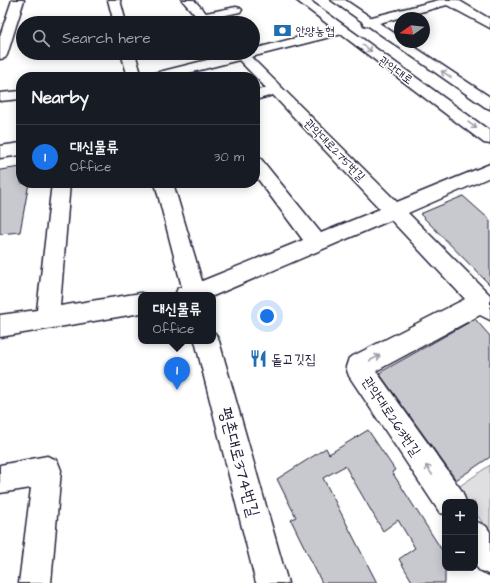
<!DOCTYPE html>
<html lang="en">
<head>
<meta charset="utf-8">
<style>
	body { margin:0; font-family:"Architects Daughter","Poor Story",sans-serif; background:#20242c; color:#f1f3f6 }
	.controls { position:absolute; right:12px; bottom:12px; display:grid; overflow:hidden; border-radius:8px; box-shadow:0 2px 10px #0003 }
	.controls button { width:36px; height:36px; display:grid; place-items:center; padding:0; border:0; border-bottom:1px solid #363941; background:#171b24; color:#f1f3f6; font:20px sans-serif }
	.compass { position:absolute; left:394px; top:12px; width:36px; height:36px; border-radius:50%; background:#171b24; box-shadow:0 2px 10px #0003; rotate:256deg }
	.you { position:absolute; left:267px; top:316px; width:14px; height:14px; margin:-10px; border:3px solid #fff; border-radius:50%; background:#1a73e8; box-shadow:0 0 0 6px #1a73e833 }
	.badge { display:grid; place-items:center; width:26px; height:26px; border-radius:50%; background:#1a73e8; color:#fff; font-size:13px; font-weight:700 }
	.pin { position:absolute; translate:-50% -33px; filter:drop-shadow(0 1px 2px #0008) }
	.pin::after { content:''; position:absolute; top:21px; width:14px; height:12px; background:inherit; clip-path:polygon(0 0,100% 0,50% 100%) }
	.popup { position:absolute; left:138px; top:292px; width:78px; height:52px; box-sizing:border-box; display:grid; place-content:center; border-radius:8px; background:#171b24; filter:drop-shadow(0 1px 3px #0005); font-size:13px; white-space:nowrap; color:#9ea1a6 }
	.popup b { font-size:15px; color:#f1f3f6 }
	.popup::after { content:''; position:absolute; left:50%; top:100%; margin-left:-8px; border:8px solid transparent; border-top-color:#171b24 }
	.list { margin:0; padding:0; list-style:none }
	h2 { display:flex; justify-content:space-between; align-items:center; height:52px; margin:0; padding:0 16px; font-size:17px }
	h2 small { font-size:13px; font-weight:400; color:#9ea1a6 }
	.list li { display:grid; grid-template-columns:26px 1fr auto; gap:12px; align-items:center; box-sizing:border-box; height:64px; padding:0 16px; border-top:1px solid #363941 }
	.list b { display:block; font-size:15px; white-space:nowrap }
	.list p { margin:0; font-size:13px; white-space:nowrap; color:#9ea1a6 }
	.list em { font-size:13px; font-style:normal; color:#9ea1a6 }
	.icon { flex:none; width:22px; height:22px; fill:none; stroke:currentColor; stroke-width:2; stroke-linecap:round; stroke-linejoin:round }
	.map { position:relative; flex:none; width:490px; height:583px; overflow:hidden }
	.search { position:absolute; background:#171b24; box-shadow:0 2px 10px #0003; left:16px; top:16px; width:244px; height:44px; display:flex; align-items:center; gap:10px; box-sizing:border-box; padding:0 14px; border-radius:22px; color:#9ea1a6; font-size:15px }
	.panel { position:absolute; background:#171b24; box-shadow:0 2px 10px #0003; left:16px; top:72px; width:244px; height:116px; border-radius:16px }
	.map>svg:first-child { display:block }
	.green { fill:#dfdfe2; stroke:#80808e }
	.building { fill:#c8c8cf; stroke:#22223b }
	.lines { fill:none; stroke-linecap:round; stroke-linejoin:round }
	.minor-casing { stroke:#22223b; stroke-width:3 }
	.major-casing { stroke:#22223b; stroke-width:3 }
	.minor { fill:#fff; fill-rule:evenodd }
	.major { fill:#fff; fill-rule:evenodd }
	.oneway { stroke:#9c9ca7 }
	.labels { text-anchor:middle; stroke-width:3; stroke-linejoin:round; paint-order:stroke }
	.far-poi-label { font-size:12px; fill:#22223b; stroke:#fff; text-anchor:start }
	.far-street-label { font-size:12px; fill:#22223b; stroke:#fff }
	.poi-label { font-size:14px; fill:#22223b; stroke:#fff; text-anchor:start }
	.street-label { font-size:14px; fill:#22223b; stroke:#fff }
	.near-street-label { font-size:17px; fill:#22223b; stroke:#fff }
</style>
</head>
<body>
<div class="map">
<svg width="490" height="583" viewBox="0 0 490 583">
	<rect width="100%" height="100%" fill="#fff"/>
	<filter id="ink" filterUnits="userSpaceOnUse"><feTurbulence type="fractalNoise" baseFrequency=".025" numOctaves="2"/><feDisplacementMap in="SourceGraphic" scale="8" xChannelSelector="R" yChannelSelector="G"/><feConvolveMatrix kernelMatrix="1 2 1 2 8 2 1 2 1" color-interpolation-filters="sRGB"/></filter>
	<g filter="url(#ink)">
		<!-- green -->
		<path class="green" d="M490 465V534L475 512V502H468L457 488Z"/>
		<!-- building -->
		<g class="building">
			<path d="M21 167V183H29L20 232 0 234V170Z"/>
			<path d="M463 196 490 220V285L420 214Z"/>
			<path d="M475 319 490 336V457L456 480 379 373Z"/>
			<path d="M368 430 395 470 392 472 445 555V583H413L399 559 415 548 398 520 383 531 345 466 323 478 377 583H322L291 520 296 517 277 479 326 448 329 454Z"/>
		</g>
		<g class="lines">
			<defs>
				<g id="minor">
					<path d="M12 0H24L7 55 5 58 0 59V36Z"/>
					<path d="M108 0H120L126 23H114Z"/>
					<path d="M182 0H194L206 13 236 7 240 8 242 10 240 12 190 23H165L167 20 195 15Z"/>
					<path d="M439 0H458L490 19V28L447 5 368 26 364 25 362 22 364 19Z"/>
					<path d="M342 26 346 27 348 30 346 33 251 57 397 202 490 164V177L408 213 490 295V320L480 315 376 371 462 491 466 502H445V514L440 513 349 376 346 367 349 358 465 299 391 220 213 296 175 295 178 288 182 287 155 183H173L202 281 303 240 255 175V157L261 159 321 233 380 209 273 95 255 100V91L266 88 239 60 173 77H149L151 74 235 53H253V49Z"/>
					<path d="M121 53H135L142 77H128Z"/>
					<path d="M21 91V99L0 101V93Z"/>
					<path d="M21 143V155L0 158V146Z"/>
					<path d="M52 183H70L60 306 141 293 146 295H141V313L0 337V315L37 310Z"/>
					<path d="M213 332 215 333 219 341 288 583H256L195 341H213Z"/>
					<path d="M47 456 57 460 61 470 51 583H19L31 488 0 493V465Z"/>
					<path d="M475 521 486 526 490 532V575L479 570 475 565Z"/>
				</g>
				<g id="major">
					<path d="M296 0H309L490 131V144L484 143Z"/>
					<path d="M331 0H345L400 37V42H407L490 97V109L485 107Z"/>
				</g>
			</defs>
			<!-- minor casing -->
			<use href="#minor" class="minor-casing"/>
			<!-- major casing -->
			<use href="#major" class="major-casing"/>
			<!-- minor -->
			<use href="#minor" class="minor"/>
			<!-- major -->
			<use href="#major" class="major"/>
		</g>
		<!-- one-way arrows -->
		<defs><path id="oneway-shaft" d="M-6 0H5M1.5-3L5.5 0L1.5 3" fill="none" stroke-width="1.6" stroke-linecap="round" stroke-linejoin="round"/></defs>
		<g class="oneway">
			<use href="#oneway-shaft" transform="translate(367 48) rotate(36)"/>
			<use href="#oneway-shaft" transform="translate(446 74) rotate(-146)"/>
			<use href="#oneway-shaft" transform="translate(472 125) rotate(36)"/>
			<use href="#oneway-shaft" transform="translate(375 358) rotate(-28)"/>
			<use href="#oneway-shaft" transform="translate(429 470) rotate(-124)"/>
		</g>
	</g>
	<!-- icons -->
	<defs>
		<symbol id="bank-bare" viewBox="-9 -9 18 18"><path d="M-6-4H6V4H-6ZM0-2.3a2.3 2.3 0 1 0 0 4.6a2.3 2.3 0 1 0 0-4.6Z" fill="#1f6fb2" stroke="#fff" stroke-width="2.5" paint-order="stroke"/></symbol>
		<symbol id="restaurant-bare" viewBox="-9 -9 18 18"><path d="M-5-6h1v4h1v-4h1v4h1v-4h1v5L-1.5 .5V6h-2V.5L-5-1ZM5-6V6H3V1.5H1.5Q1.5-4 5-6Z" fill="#1f6fb2" stroke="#fff" stroke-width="2.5" paint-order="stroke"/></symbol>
	</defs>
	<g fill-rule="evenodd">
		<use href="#bank-bare" x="270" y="18" width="25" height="25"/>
		<use href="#restaurant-bare" x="246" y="346" width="25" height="25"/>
	</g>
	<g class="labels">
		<!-- far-poi labels -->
		<g class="far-poi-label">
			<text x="296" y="35">안양농협</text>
		</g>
		<!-- far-street labels -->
		<g class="far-street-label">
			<text transform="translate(396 70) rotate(36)" y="4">관악대로</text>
			<text transform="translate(335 150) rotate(46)" y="4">관악대로275번길</text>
		</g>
		<!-- poi labels -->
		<g class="poi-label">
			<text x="271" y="364">돝고깃집</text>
		</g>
		<!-- street labels -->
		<g class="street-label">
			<text transform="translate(392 416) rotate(56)" y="5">관악대로263번길</text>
		</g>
		<!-- near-street labels -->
		<g class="near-street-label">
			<text transform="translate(240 462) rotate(75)" y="6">평촌대로374번길</text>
		</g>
	</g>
</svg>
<div class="controls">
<button>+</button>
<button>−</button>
</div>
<svg class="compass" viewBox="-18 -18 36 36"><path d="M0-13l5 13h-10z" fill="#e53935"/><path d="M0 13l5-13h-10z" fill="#9ea1a6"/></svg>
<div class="you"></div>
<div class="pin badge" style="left:177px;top:390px">1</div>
<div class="popup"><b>대신물류</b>Office</div>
<div class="search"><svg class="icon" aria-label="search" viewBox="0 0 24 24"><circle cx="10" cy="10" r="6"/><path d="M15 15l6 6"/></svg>Search here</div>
<section class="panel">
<h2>Nearby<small></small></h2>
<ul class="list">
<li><span class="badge">1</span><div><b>대신물류</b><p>Office</p></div><em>30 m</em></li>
</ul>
</section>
</div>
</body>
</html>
